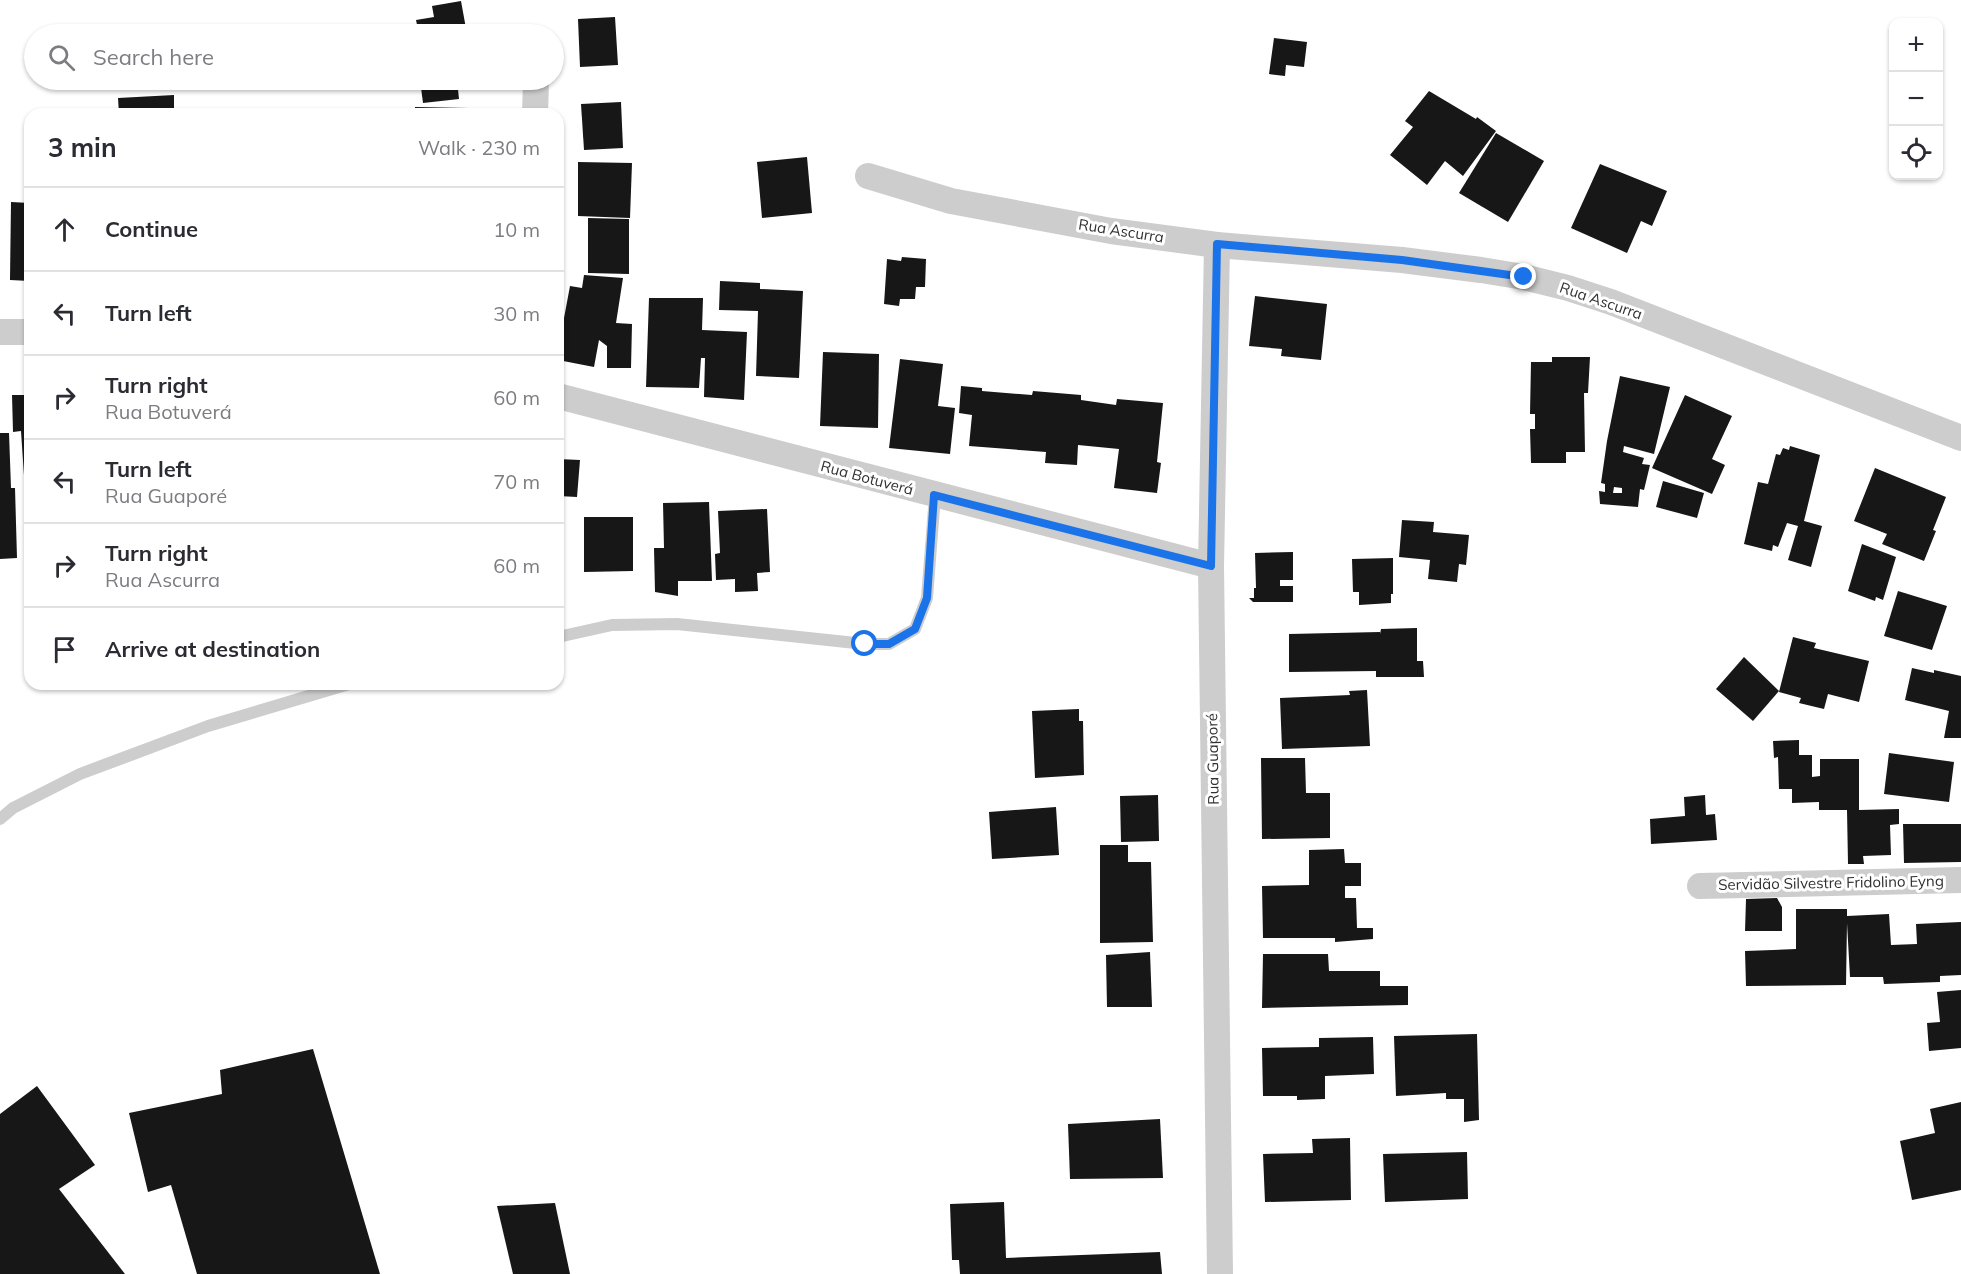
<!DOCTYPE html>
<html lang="en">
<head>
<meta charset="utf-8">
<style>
	body { margin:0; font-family:Mulish,sans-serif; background:#f2f2f3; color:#2b2b33 }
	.controls { position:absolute; right:18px; top:18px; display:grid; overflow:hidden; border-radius:12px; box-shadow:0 2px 4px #0004 }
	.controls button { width:54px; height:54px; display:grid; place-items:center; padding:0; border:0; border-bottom:2px solid #e1e1e2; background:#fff; color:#2b2b33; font:30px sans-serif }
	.stop { position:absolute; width:18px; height:18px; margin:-14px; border:4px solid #1a73e8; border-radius:50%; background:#fff }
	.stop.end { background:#1a73e8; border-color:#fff; box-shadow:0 2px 6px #0008 }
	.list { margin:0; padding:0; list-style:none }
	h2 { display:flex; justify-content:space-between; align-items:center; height:78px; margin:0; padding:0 24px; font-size:26px }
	h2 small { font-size:20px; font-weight:400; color:#7c7c81 }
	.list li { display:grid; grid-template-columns:39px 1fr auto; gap:18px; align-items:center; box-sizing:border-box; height:84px; padding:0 24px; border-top:2px solid #e1e1e2 }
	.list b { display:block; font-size:22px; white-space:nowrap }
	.list p { margin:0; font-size:20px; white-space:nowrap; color:#7c7c81 }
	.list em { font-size:20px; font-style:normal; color:#7c7c81 }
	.icon { flex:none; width:33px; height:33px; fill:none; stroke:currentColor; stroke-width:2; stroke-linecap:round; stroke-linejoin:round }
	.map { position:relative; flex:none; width:1961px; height:1274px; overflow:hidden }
	.search { position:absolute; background:#fff; box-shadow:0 2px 4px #0004; left:24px; top:24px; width:540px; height:66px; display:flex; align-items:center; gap:15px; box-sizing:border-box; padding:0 21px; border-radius:33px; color:#7c7c81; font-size:22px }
	.panel { position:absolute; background:#fff; box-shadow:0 2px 4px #0004; left:24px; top:108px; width:540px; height:582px; border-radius:18px }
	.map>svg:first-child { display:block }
	.building { fill:#171717; fill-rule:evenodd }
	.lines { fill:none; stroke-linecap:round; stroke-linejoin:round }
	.lane { stroke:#cdcdcd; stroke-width:12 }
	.street { stroke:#cdcdcd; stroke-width:26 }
	.route { stroke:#1a73e8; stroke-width:8 }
	.labels { text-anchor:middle; stroke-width:6; stroke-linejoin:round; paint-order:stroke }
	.street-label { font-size:15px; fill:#303030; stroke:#fff }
</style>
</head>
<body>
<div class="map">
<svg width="1961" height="1274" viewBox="0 0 1961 1274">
	<rect width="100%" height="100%" fill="#fff"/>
	<!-- building -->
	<g class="building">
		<path d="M461 1 467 34H419L416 20 434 17 432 6Z"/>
		<path d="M615 17 618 65 580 67 578 19Z"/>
		<path d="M1274 38 1307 42 1304 67 1286 65 1285 76 1269 74Z"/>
		<path d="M420 80H457L459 99 423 103Z"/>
		<path d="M1429 91 1476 119 1477 117 1496 131 1463 176 1445 161 1427 185 1390 155 1413 127 1405 121Z"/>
		<path d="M174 95V111L180 110V114H119L118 98Z"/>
		<path d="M621 102 623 148 584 150 581 104Z"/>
		<path d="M415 107 468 108V114H415Z"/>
		<path d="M1496 133 1544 161 1508 222 1459 193Z"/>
		<path d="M807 157 812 213 762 218 757 162Z"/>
		<path d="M578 162 632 163 630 218 578 216Z"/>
		<path d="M1600 164 1667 191 1652 226 1641 221 1627 253 1571 228Z"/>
		<path d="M11 202 30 203V281L10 280Z"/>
		<path d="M588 218 629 219V274L588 273Z"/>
		<path d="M902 257 926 259 925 287H916L915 299H900L899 306 884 304 887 259 901 261Z"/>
		<path d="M584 275 623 278 616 323 632 324 631 368H607V346L599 340 594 367 558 360V350L570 286 582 288Z"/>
		<path d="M720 281 760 283V289L803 291 799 378 756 376 758 311 719 310Z"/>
		<path d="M1255 296 1327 304 1321 360 1281 356 1282 349 1249 346Z"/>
		<path d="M649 298H703L702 330 747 332 744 400 704 397 705 358H701L699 388 646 387Z"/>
		<path d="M823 352 879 354 878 428 820 426Z"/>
		<path d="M1552 357H1590L1588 393H1584L1585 452H1566V463H1531L1530 429H1535V414H1530L1531 362H1552Z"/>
		<path d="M900 359 943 364 938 406 955 408 950 454 889 448Z"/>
		<path d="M1620 376 1670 387 1654 454 1624 446 1623 452 1644 458 1642 464 1650 465 1644 490 1640 489 1638 507 1600 504 1599 491 1605 492V484L1601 483 1607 441ZM1614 487 1622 488V493H1613Z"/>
		<path d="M961 386 982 388V391L1032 395 1033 391 1081 395V400L1116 405 1117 399 1163 403 1157 462 1161 463 1157 493 1114 488 1119 449 1078 445 1077 465 1045 463 1046 452 969 446 972 415 959 413Z"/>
		<path d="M12 395H30V505H26L21 431 13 432Z"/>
		<path d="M1685 395 1732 416 1712 459 1725 465 1712 494 1652 468Z"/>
		<path d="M0 433H9L11 488H15L17 558 0 559Z"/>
		<path d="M1790 446 1820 455 1804 521 1822 526 1811 567 1788 560 1798 526 1787 523 1778 547 1773 545 1772 551 1744 544 1758 482 1768 484 1776 454 1780 455 1783 448 1789 450Z"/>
		<path d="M558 459 580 460 577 497 558 496Z"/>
		<path d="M1875 468 1946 497 1933 530 1936 531 1924 561 1882 544 1887 534 1854 521Z"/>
		<path d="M1663 481 1704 493 1697 518 1656 507Z"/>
		<path d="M709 502 712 581H678V596L655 592 654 548H664L663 503Z"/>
		<path d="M767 509 770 572 757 573 758 591 735 592V579L716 580 715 554 720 553 718 511Z"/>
		<path d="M584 517H633V571L584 572Z"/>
		<path d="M1402 520 1434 522 1433 532 1469 535 1466 565 1459 564 1457 582 1428 579 1430 560 1399 557Z"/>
		<path d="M1862 544 1896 557 1883 600 1876 597 1875 601 1848 591Z"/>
		<path d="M1293 552V580H1280V586H1293V602H1253L1249 598H1254V588H1256L1255 553Z"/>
		<path d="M1393 558V594H1391V603L1359 605V592H1353L1352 559Z"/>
		<path d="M1898 591 1947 606 1932 650 1884 636Z"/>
		<path d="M1417 628V661H1423L1424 677H1376V671L1289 672V634L1380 632V634L1381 629Z"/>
		<path d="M1793 637 1816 643 1814 648 1869 661 1859 702 1828 694 1824 709 1799 703 1801 698 1779 692Z"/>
		<path d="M1744 657 1779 691 1753 721 1716 689Z"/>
		<path d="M1912 668 1934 673V670L1961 676V738H1944L1949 711 1905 700Z"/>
		<path d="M1367 690 1370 746 1282 749 1280 698 1350 695 1349 691Z"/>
		<path d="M1079 709V721H1083L1084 775 1035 778 1032 711Z"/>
		<path d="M1799 740V755H1812V777L1820 776V759H1859V810L1899 809V824L1890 825 1891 855 1863 856 1864 864H1848L1847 810H1819V802L1792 803V789H1779L1778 757 1774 758 1773 741Z"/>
		<path d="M1889 753 1954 762 1949 802 1884 794Z"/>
		<path d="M1261 758H1305L1306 793H1330V838L1262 839Z"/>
		<path d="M1158 795 1159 841 1121 842 1120 796Z"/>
		<path d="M1705 795 1706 815 1715 814 1717 840 1651 844 1650 819 1685 816 1684 797Z"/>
		<path d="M1056 807 1059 855 992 859 989 812Z"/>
		<path d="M1903 824H1961V862L1904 863Z"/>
		<path d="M1100 845H1128V862H1151L1153 942 1100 943Z"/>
		<path d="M1344 849 1345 863H1361V886H1345V898H1356L1357 928H1373V939L1335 942V938H1263L1262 886 1309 885V850Z"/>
		<path d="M1777 898 1782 907V931H1745L1746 899Z"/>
		<path d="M1796 909H1847V916L1889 914 1891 945 1917 944 1916 924 1961 922V975L1940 976V982L1884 984 1883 977H1850L1847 923 1846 985 1746 986 1745 951 1796 949Z"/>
		<path d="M1150 952 1152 1007H1107L1106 955Z"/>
		<path d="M1263 954H1328L1329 971H1380V986H1408V1005L1262 1008Z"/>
		<path d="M1961 990V1048L1929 1051 1927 1023 1940 1022 1937 992Z"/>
		<path d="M1477 1034 1479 1120 1464 1122V1099H1446V1093L1396 1096 1394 1036Z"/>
		<path d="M1373 1037 1374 1074 1325 1076V1099L1297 1100V1096H1263L1262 1048 1319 1047V1038Z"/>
		<path d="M313 1049 380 1274H197L171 1185 148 1192 129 1113 222 1094 220 1070Z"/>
		<path d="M37 1086 95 1165 59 1189 125 1274H0V1114Z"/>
		<path d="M1961 1102V1190L1912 1200 1900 1141 1935 1133 1930 1109Z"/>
		<path d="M1160 1119 1163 1178 1070 1179 1068 1124Z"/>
		<path d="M1350 1138 1351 1200 1265 1202 1263 1154 1313 1153 1312 1139Z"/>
		<path d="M1467 1152 1468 1199 1385 1202 1383 1154Z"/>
		<path d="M1004 1202 1006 1258 1160 1252 1162 1274H960L959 1260H952L950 1204Z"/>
		<path d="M555 1203 570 1274H513L497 1206Z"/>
	</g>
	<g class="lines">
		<!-- lane -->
		<g class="lane">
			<path d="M558 637 612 625 677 624 865 644H889L915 629 927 598 935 495"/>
			<path d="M0 819 13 808 80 774 208 726 349 684"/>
		</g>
		<!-- street -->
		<g class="street">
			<path d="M535 114 536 80"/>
			<path d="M868 176 951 201 1111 231 1217 245 1402 260 1481 270 1524 277 1568 288 1611 302 1961 438"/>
			<path d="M1217 245 1211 566 1220 1274"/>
			<path d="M0 332H30"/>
			<path d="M558 396 1211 566"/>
			<path d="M1700 886 1961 880"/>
		</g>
	</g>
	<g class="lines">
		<!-- route -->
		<path class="route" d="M865 644H889L915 629 927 598 934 495 1211 566 1217 244 1402 260 1524 277"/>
	</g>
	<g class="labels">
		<!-- street labels -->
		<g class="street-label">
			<text transform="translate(1121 231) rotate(9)" y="5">Rua Ascurra</text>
			<text transform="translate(1601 301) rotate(19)" y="5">Rua Ascurra</text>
			<text transform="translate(867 478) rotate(15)" y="5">Rua Botuverá</text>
			<text transform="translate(1213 759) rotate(-91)" y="5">Rua Guaporé</text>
			<text transform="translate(1831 883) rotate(-1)" y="5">Servidão Silvestre Fridolino Eyng</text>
		</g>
	</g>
</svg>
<div class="controls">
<button>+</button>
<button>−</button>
<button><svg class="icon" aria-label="locate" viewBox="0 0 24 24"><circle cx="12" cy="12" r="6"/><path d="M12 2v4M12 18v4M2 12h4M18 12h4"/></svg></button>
</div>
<div class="stop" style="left:865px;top:644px"></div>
<div class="stop end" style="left:1524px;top:277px"></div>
<div class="search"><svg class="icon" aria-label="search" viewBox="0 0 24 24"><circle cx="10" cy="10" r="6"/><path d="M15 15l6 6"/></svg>Search here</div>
<section class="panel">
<h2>3 min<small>Walk · 230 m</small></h2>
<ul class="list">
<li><svg class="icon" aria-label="ahead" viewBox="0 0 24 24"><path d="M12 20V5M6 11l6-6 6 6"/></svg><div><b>Continue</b></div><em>10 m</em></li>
<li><svg class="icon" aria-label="left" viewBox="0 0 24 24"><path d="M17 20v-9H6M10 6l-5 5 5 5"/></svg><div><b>Turn left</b></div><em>30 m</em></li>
<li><svg class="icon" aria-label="right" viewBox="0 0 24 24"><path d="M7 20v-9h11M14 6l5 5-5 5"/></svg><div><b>Turn right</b><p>Rua Botuverá</p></div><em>60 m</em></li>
<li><svg class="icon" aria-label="left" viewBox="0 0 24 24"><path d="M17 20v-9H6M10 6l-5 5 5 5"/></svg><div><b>Turn left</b><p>Rua Guaporé</p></div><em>70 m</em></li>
<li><svg class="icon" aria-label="right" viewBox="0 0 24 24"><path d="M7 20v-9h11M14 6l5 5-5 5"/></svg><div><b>Turn right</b><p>Rua Ascurra</p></div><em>60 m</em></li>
<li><svg class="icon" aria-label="arrive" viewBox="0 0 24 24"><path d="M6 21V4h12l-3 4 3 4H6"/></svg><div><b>Arrive at destination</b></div></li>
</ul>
</section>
</div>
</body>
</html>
